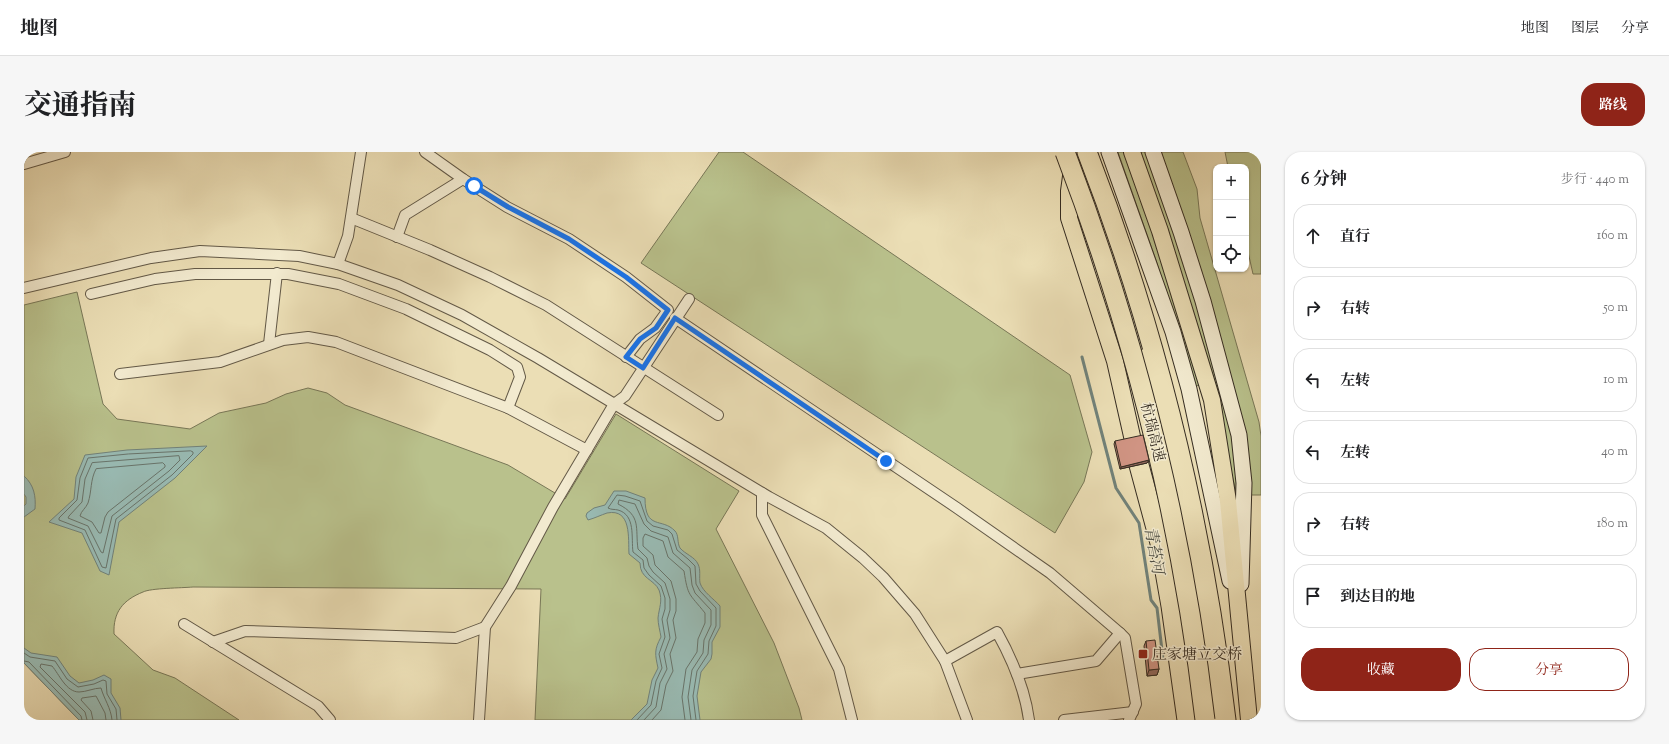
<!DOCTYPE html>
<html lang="zh">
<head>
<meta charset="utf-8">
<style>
	body { margin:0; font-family:"Sorts Mill Goudy","Noto Serif SC",serif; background:#f6f6f6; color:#202124 }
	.controls { position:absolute; right:12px; top:12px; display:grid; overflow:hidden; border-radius:8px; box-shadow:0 1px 3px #0004 }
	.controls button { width:36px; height:36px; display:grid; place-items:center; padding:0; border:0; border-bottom:1px solid #e0e0e0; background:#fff; color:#202124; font:20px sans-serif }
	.stop { position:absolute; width:12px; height:12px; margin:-9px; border:3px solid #1a73e8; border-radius:50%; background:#fff }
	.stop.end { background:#1a73e8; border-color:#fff; box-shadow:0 1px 4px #0008 }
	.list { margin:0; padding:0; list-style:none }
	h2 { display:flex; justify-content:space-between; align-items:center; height:52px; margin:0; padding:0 16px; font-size:17px }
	h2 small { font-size:13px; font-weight:400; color:#757577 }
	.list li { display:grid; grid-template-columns:26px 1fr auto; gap:12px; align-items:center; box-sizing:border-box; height:64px; margin:0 8px 8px; padding:0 8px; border:1px solid #e0e0e0; border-radius:16px }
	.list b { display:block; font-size:15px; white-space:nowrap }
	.list em { font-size:13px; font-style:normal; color:#757577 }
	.actions { display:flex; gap:8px; padding:12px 16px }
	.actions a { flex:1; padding:9px 0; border:1px solid #8f2418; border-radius:16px; text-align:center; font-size:14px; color:#8f2418 }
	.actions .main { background:#8f2418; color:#fff }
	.icon { flex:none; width:22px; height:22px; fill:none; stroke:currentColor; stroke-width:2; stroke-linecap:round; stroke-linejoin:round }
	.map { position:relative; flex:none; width:1237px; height:568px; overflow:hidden; border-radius:16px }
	header { display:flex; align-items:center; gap:24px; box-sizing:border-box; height:56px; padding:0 20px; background:#fff; border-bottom:1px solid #e0e0e0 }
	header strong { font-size:19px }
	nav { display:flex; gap:22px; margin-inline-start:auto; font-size:14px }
	.intro { display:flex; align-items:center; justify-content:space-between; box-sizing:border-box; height:96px; padding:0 24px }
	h1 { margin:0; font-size:28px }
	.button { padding:10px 18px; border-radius:16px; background:#8f2418; color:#fff; font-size:14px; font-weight:700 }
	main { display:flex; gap:24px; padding:0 24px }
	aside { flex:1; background:#fff; border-radius:16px; box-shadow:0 1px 3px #0004 }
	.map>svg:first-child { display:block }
	.green { fill:#b9c18c; stroke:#787757 }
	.water { fill:#99bbb4; stroke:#71827a }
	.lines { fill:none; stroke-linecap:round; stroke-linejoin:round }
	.shore { stroke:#68746b; stroke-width:1 }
	.stream { stroke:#71827a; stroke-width:3 }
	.street-casing { stroke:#635947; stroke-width:12 }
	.secondary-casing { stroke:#362d22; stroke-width:17 }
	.primary-casing { stroke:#362d22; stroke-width:18 }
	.highway-casing { stroke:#362d22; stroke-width:21 }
	.street { stroke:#f2eacf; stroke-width:10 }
	.secondary { stroke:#f2eacf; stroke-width:15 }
	.primary { stroke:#ebdeb5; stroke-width:16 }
	.highway { stroke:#ebdeb5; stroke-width:19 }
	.highway-bridge-casing { stroke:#362d22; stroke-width:21; stroke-linecap:butt }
	.highway-bridge { stroke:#ebdeb5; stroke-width:19 }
	.wall { fill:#b37f71; stroke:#362d22 }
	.shaded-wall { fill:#92685c; stroke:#362d22 }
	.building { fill:#d09483; stroke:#362d22 }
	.route { stroke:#1a73e8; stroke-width:5 }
	.poi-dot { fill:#8f2418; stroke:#f2eacf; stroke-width:1.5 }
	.labels { text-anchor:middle; stroke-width:3; stroke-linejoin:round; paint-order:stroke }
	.street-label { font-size:15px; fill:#362d22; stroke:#f2eacf }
	.poi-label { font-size:15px; fill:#362d22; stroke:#f2eacf; text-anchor:start }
	.water-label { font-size:16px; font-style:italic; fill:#4f5046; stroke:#f2eacf }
</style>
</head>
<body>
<header>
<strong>地图</strong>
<nav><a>地图</a><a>图层</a><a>分享</a></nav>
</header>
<div class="intro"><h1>交通指南</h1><a class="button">路线</a></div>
<main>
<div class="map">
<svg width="1237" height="568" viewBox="0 0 1237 568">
	<rect width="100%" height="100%" fill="#ebdeb5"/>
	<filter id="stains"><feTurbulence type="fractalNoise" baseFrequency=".005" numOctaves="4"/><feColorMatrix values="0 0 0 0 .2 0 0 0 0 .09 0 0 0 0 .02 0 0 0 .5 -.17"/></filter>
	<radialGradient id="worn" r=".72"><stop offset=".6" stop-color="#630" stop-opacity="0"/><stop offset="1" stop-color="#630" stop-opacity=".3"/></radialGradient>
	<!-- green -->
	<g class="green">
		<path d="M695 0H719L1046 223 1068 300 1060 330 1031 381 617 111Z"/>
		<path d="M1094 0H1159L1173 37 1176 66 1235 270 1237 284V343H1213L1185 232 1171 234 1132 108Z"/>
		<path d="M1201 0H1237V122H1229L1222 91V15H1204Z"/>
		<path d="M53 140 79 252 93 267 166 277 195 261 242 251 262 242 284 236 303 241 321 253 484 313 541 347 592 262 715 339 692 377 750 491 775 556 778 568H511L517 437 169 435C158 436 127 436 119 440 99 448 89 460 90 482L129 518 151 526 215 568H55L0 511V153Z"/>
	</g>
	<!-- water -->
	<g class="water">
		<path d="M183 294 151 326 95 370 85 423 76 419 58 381 25 370 50 347 52 325 61 303 103 298Z"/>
		<path d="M0 324C10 333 12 344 11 357L0 365V354L2 352V345L0 342Z"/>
		<path d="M590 339H602L621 346C621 379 638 365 651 379 655 383 653 391 656 396 661 402 671 405 674 412 677 418 675 425 676 431 679 440 690 447 696 454V475L688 490V502L687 507 677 520 673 544 676 568H607L623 552 628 528 634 516C631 502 630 498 637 485 636 479 634 472 634 466 635 456 639 449 635 438 630 427 616 427 616 411L605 402C604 387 608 356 583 361 577 363 571 366 564 368L562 364 563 361 570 356 581 353Z"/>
		<path d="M0 496 7 501 33 505 46 524 55 531 69 528 80 523 87 527V541L96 556 97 568H55L0 511Z"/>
	</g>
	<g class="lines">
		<!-- shore -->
		<g class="shore">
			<path d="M167 299 169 300V302L148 323 92 367 82 416 78 415 61 378 35 368V366L53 348 56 326 64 306 104 302Z"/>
			<path d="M155 304 156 308 145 319 88 364 79 401 77 400 64 374 44 366 45 364 58 350 61 327 68 311Z"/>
			<path d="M139 311 141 313V315L84 360 81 365 77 381H75L68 370 56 364C57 359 62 356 64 351 68 339 66 328 72 317Z"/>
			<path d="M0 501 6 505 31 509 43 527 54 535 70 532 79 528 82 529 83 542 92 557 93 568"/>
			<path d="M0 509 5 510 57 564 58 568"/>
			<path d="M63 568 61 560 16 515 17 512 28 514C35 522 42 540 55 540 62 540 70 536 77 536 80 547 87 556 88 568"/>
			<path d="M69 568 67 559 57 548 58 546 72 544 81 561 82 568"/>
			<path d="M613 568 627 553 632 529 638 516 635 502 641 485 638 467 641 457V446L637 434 625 423 620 416 619 408 609 400C607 386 612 363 594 358 590 357 588 358 584 356L593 343 601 344 616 349 623 369 629 374 644 378 648 382 653 398 664 407 671 414 672 432 676 439 692 456V474L685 489 684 502 673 519 669 544 672 568"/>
			<path d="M620 568 632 555 636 531 643 517 640 502 646 486 643 468 646 458V447L641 431 629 420 625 414 623 406 614 397C611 376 618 364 594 352L595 348 611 352 620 372 627 379 644 385 649 401 666 416 668 433 671 441 687 458V473L680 488 679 501 668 518 664 545 667 568"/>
			<path d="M628 568 637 558 642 533 649 519 646 502 652 486 649 468 652 459V447L647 429 631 413 629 403 619 394V386L621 382 639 389 644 405 660 419C664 445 665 441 681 461V471L674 487 673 500 662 517 658 545 661 568"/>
		</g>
		<!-- stream -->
		<path class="stream" d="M1058 205 1092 336 1115 371 1127 448 1133 456 1139 507"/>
		<defs>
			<g id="street">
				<path d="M401 0 439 27 483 55 545 87 602 125 644 158 631 176 616 187 602 205"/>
				<path d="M0 12 41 0"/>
				<path d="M327 66 406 98 466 125 522 153 694 263"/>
				<path d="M373 85 381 63 439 27"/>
				<path d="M314 112 324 84 337 0"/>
				<path d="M0 136 127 106 176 99 275 104 314 112 374 133 438 163 514 206 745 345 802 376 839 406 859 425 891 462 921 509 943 568"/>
				<path d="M67 142 131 127 171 122H264L315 132 382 157 466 198 493 215 496 225 484 256"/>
				<path d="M651 166 933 356 1026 421 1096 481 1101 486 1112 552 1105 568"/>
				<path d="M245 192 253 121"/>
				<path d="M96 222 196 210 259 188 284 185 312 190 484 256 563 298"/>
				<path d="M738 341V363L815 517 828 568"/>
				<path d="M160 472 294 554 306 568"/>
				<path d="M189 490 221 479 432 486 461 475"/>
				<path d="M921 509 973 480C988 507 1001 537 1005 568"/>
				<path d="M993 522 1072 509 1096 481"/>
				<path d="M455 568 461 475 487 434 529 355 590 252 601 244 665 147"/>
				<path d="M1040 568 1109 560"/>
			</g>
			<g id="secondary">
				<path d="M1085 0 1149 180 1165 237 1206 429"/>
				<path d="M1129 0 1157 80 1179 149 1215 283 1220 331 1217 432"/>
			</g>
			<g id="primary">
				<path d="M1108 0 1136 79 1188 248 1204 349 1225 568"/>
				<path d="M1048 17 1045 39V66L1091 209 1112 302"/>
				<path d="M1121 205C1152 325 1178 445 1192 568"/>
			</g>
			<g id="highway">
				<path d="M1063 0C1134 183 1179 374 1202 568"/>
				<path d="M1112 302 1136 391 1147 454 1163 568"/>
			</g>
		</defs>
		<!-- street casing -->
		<use href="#street" class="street-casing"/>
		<!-- secondary casing -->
		<use href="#secondary" class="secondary-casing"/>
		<!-- primary casing -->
		<use href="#primary" class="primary-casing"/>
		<!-- highway casing -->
		<use href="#highway" class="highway-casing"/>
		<!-- street -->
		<use href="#street" class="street"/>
		<!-- secondary -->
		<use href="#secondary" class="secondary"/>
		<!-- primary -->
		<use href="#primary" class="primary"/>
		<!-- highway -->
		<use href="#highway" class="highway"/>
		<defs>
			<path id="highway-bridge" d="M1041 0C1111 183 1158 373 1181 568"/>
		</defs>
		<!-- highway-bridge casing -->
		<use href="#highway-bridge" class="highway-bridge-casing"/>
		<!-- highway-bridge -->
		<use href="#highway-bridge" class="highway-bridge"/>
	</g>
	<!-- wall -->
	<g class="wall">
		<path d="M1091 289 1125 308 1123 311 1096 317 1090 292Z"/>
		<path d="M1122 489 1135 517 1133 523 1123 524 1120 494Z"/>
	</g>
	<!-- shaded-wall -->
	<g class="shaded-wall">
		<path d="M1125 308 1123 311 1096 317 1097 315Z"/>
		<path d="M1135 517 1133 523 1123 524 1125 518Z"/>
	</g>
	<!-- building -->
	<g class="building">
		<path d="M1119 283 1125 308 1097 315 1091 289Z"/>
		<path d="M1131 488 1135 517 1125 518 1122 489Z"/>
	</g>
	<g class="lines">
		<!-- route -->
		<path class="route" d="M450 34 484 55 545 87 602 125 644 158 632 176 616 187 602 205 619 216 651 166 862 309"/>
	</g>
	<!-- markers -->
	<rect class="poi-dot" x="1114" y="497" width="10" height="10" rx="2"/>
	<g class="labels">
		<!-- street labels -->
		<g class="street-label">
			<text transform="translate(1129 280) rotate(76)" y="5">杭瑞高速</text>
		</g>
		<!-- poi labels -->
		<g class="poi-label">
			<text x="1128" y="507">庄家塘立交桥</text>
		</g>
		<!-- water labels -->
		<g class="water-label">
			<text transform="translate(1131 398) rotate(80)" y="6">青苔河</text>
		</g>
	</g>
	<rect width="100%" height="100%" filter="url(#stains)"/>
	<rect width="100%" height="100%" fill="url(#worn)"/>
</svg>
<div class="controls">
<button>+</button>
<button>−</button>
<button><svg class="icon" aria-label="locate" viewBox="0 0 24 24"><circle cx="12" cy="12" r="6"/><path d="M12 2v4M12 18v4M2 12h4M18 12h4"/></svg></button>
</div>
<div class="stop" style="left:450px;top:34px"></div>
<div class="stop end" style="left:862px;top:309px"></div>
</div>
<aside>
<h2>6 分钟<small>步行 · 440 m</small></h2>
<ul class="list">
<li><svg class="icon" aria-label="ahead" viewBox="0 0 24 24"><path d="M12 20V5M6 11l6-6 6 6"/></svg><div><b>直行</b></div><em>160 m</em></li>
<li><svg class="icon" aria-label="right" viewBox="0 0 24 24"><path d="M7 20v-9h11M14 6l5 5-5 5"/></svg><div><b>右转</b></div><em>50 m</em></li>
<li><svg class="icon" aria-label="left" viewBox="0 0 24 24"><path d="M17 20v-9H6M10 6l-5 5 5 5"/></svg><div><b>左转</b></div><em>10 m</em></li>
<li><svg class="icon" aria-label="left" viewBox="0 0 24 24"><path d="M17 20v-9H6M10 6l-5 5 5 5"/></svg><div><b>左转</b></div><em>40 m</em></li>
<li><svg class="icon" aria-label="right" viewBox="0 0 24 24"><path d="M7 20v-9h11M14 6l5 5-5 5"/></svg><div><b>右转</b></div><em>180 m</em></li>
<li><svg class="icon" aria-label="arrive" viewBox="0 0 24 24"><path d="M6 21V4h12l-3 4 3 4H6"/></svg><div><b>到达目的地</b></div></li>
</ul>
<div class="actions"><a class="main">收藏</a><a>分享</a></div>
</aside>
</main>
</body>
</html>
